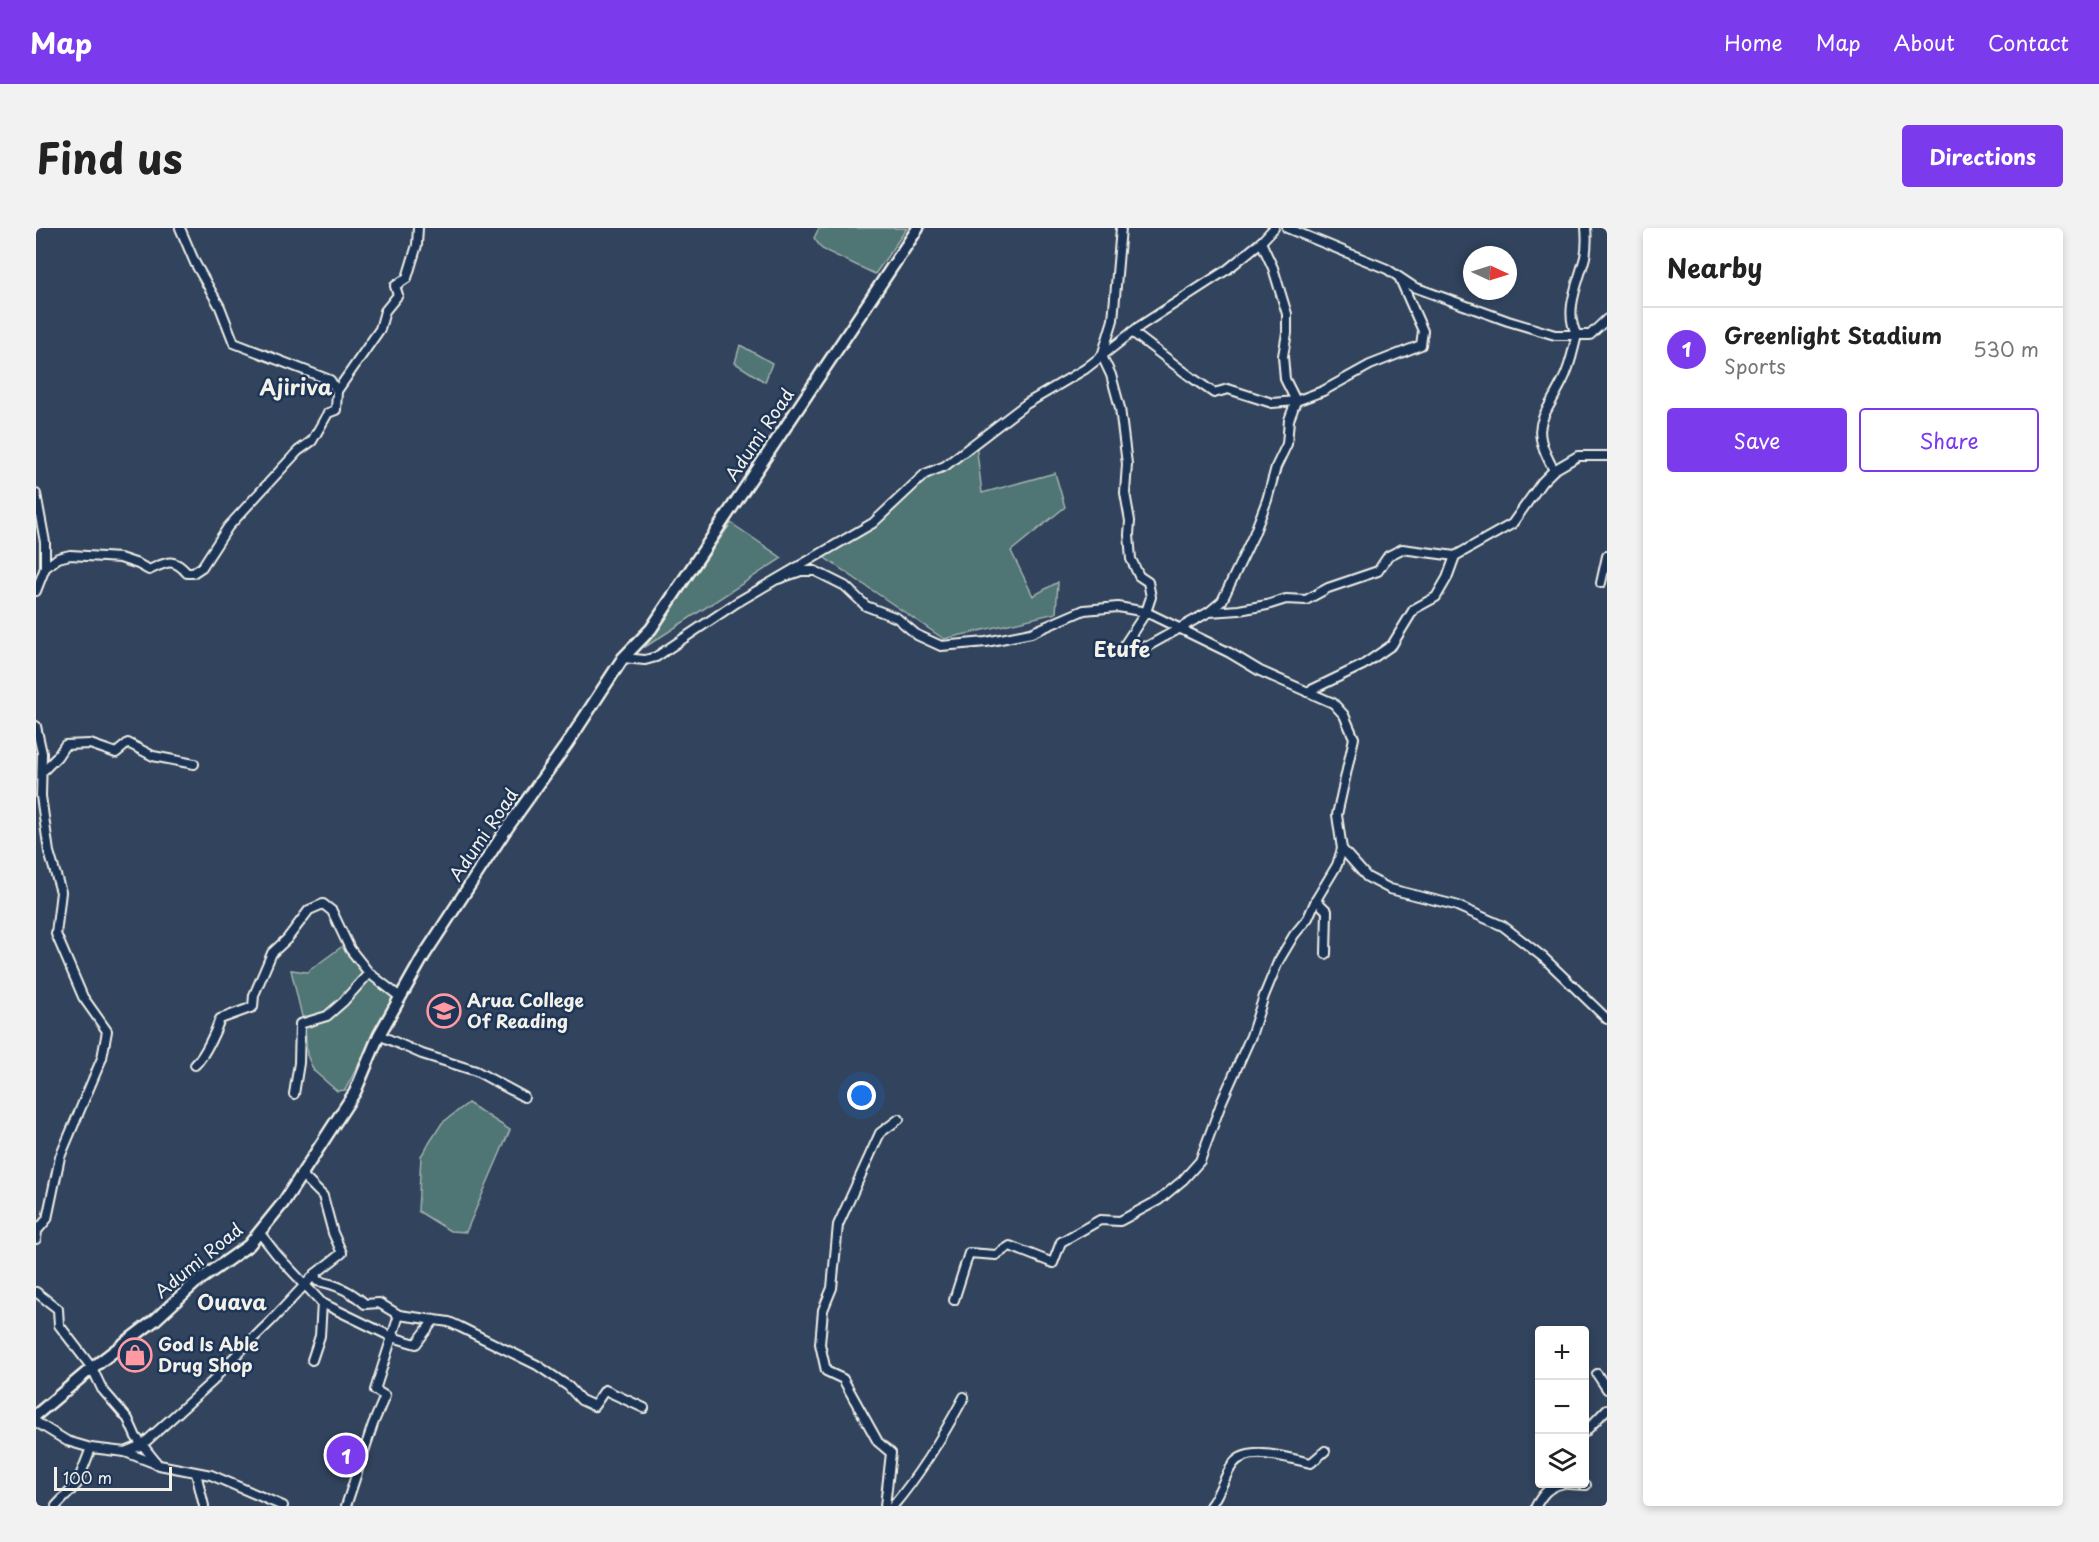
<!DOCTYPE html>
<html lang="en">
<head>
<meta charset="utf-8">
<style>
	body { margin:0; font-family:"Playpen Sans",sans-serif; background:#f2f2f2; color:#222 }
	.controls { position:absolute; right:18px; bottom:18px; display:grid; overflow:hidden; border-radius:6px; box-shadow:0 3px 9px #0003 }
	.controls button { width:54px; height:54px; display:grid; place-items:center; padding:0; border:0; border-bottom:2px solid #e0e0e0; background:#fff; color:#222; font:30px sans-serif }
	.compass { position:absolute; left:1427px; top:18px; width:54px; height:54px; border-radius:50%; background:#fff; box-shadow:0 3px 9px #0003; rotate:94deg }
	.scale { position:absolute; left:18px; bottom:15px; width:118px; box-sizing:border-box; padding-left:6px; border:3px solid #f4f1e8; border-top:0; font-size:16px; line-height:21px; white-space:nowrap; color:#f4f1e8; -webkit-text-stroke:4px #1d3557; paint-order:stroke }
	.you { position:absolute; left:826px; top:868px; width:21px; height:21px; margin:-15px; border:4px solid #fff; border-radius:50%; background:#1a73e8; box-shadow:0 0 0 9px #1a73e833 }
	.badge { display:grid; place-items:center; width:39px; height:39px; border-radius:50%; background:#7c3aed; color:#fff; font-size:20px; font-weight:700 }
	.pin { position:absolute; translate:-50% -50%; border:3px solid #fff; box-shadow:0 2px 6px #0006 }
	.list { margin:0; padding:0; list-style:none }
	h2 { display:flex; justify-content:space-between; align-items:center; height:78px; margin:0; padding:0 24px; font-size:26px }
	h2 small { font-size:20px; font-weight:400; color:#767676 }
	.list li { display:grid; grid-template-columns:39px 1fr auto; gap:18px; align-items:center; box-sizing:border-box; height:84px; padding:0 24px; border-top:2px solid #e0e0e0 }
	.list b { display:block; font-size:22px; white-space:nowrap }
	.list p { margin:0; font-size:20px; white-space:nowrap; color:#767676 }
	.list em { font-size:20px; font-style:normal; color:#767676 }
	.actions { display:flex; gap:12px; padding:18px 24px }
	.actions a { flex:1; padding:14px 0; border:2px solid #7c3aed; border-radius:6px; text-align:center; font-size:21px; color:#7c3aed }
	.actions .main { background:#7c3aed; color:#fff }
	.icon { flex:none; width:33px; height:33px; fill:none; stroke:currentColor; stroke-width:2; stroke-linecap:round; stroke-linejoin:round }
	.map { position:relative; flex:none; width:1571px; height:1278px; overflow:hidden; border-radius:6px }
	header { display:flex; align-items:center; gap:36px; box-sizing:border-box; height:84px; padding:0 30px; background:#7c3aed; color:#fff }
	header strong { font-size:28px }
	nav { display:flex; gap:33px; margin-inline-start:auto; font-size:21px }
	.intro { display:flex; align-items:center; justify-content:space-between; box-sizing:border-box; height:144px; padding:0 36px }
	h1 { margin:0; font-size:42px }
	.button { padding:15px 27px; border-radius:6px; background:#7c3aed; color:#fff; font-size:21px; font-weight:700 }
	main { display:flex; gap:36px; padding:0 36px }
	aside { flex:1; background:#fff; border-radius:6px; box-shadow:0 3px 9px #0003 }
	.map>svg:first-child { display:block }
	.green { fill:#507475; stroke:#a2b2ae; stroke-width:1.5 }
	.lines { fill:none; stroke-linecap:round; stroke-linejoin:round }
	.minor-casing { stroke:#f4f1e8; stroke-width:12 }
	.secondary-casing { stroke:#f4f1e8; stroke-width:15 }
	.minor { stroke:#1d3557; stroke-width:8 }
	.secondary { stroke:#1d3557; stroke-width:10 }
	.labels { text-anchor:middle; stroke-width:5; stroke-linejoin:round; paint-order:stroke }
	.street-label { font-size:18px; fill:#f4f1e8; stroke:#1d3557 }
	.poi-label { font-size:18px; font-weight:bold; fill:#f4f1e8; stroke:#1d3557; text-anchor:start }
	.quarter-label { font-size:21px; font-weight:bold; fill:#f4f1e8; stroke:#1d3557 }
</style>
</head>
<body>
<header>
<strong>Map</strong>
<nav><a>Home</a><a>Map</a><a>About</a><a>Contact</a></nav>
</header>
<div class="intro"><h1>Find us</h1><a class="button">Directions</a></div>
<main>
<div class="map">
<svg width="1571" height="1278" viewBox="0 0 1571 1278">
	<rect width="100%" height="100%" fill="#31435d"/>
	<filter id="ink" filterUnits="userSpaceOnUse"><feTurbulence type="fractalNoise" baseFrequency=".0167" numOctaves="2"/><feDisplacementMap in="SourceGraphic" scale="12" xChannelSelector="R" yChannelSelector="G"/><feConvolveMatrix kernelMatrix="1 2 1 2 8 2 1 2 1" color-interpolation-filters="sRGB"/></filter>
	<g filter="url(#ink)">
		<!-- green -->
		<g class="green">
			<path d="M783 0H871L839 46 786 21 778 10Z"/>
			<path d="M704 117 736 135 729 154 699 135Z"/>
			<path d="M940 216 946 265 1019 245 1029 279 975 323 997 368 1022 354 1020 385 908 411 786 328Z"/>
			<path d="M695 295 746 330 609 419Z"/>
			<path d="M308 717 316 720 325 741C340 747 357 752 358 770L309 862 301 863 278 843 271 827 269 801 255 742 271 744Z"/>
			<path d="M432 875 474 902 430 1004 414 1003 382 983 385 928 406 895Z"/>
		</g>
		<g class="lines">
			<defs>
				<g id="minor">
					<path d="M144 0 159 35 184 79 198 115 294 152 301 163"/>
					<path d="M1085 0 1077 92 1066 128 1075 147 1084 180 1091 236 1089 265 1094 293 1093 307 1095 331 1103 348 1112 354 1115 369 1110 384 1089 416 1091 421 1112 418 1173 384 1203 382 1231 377 1250 371 1270 372 1292 360 1342 343 1352 328 1366 321 1419 328"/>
					<path d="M1251 0 1351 41 1378 59 1472 93 1519 107H1554L1571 91"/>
					<path d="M1096 104 1155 149 1178 165 1192 161 1236 175 1260 173 1287 163 1334 137 1385 117 1387 103 1364 51"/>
					<path d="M1518 242C1492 196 1507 193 1527 152 1534 139 1537 122 1541 107 1527 84 1543 53 1549 29 1551 19 1551 10 1550 0"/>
					<path d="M0 266 9 314V340L0 363"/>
					<path d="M9 340 22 330 34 327 84 330 102 336 113 342C131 334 137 329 151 345H157L166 339 192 299 262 223 276 213 292 185 300 182 301 163 344 101 349 83 362 67 359 58 371 50 381 17 382 0"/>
					<path d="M742 351 765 343H779L809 358 830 378 861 390 881 407 905 418 950 414 995 405 1048 382 1082 379 1110 384 1194 425 1224 443 1297 475 1308 487 1318 510 1301 587 1306 621 1331 649 1354 661 1419 677 1467 698 1508 730 1571 791"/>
					<path d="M1565 355 1571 328"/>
					<path d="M1173 384 1186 373 1218 306 1231 272 1240 239 1251 216 1253 192 1260 173 1249 151 1247 128 1251 105V86L1237 40 1225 14"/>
					<path d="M587 430 609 432 620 429 700 375 837 295 889 246 909 238 990 176 1049 141 1104 98 1192 41 1225 14 1238 0"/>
					<path d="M1271 464 1327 437 1356 417 1378 381 1400 369 1411 350 1419 328 1476 296 1506 254 1518 242 1542 228H1571"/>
					<path d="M0 498 6 525 5 568 13 624 25 664 20 706 47 769 71 803 66 830 24 929 11 991 1 1003 0 1011"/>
					<path d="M6 544 21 529 29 517 54 516 80 525 92 515 117 528 158 536"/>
					<path d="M1290 726 1291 683 1280 672 1301 637 1306 621"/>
					<path d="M343 807 386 826 440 843 488 869"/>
					<path d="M159 837C169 827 179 805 184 791L217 779 218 767 236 725 251 711 273 682 287 676 296 683 314 721 333 745 364 769"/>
					<path d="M258 866 263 835 264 796 291 788 307 774 333 745"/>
					<path d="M266 947 287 968 297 1005 306 1025 279 1046 281 1053C299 1056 315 1063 329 1076L343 1075 363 1087 413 1094 424 1099 501 1137 532 1158 545 1172 558 1178 569 1162 608 1180"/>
					<path d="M223 1004 241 1027 286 1075 356 1109 380 1116 398 1092"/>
					<path d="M0 1064 22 1081 23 1097 56 1140 66 1161 92 1191 100 1209 120 1234"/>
					<path d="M918 1072 933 1025 960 1027 974 1018 1017 1035 1025 1014 1064 992 1084 993 1123 972 1147 952 1164 933 1186 873 1215 808 1228 768 1242 734 1258 707 1272 690 1280 672"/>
					<path d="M276 1132 284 1108 286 1075"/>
					<path d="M1561 1146 1571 1161"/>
					<path d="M0 1194 31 1213 55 1220 89 1224 123 1237 175 1247 247 1278"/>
					<path d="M1548 1205 1571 1181"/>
					<path d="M89 1224 106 1217 177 1153 187 1140 235 1093 279 1046"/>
					<path d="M160 1245 168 1278"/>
					<path d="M1532 1256 1550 1257"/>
					<path d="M20 1278 41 1256 55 1220"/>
					<path d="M310 1278 337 1196 349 1168 339 1162 363 1087"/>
					<path d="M849 1278 855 1225 842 1214 807 1151 790 1143 784 1116 787 1082 796 1060 802 997 844 905 863 891"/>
					<path d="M857 1278C885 1245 907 1208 928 1169"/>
					<path d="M1174 1278C1184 1265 1188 1249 1197 1236 1213 1216 1254 1231 1275 1235L1289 1223"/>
					<path d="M1500 1278C1506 1267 1512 1259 1525 1256"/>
				</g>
				<path id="secondary" d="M0 1187 56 1140 119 1092 158 1056 213 1017 247 975 319 864 343 807 387 729 469 603 531 516 587 430 615 401 882 0"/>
			</defs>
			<!-- minor casing -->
			<use href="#minor" class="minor-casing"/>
			<!-- secondary casing -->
			<use href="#secondary" class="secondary-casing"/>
			<!-- minor -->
			<use href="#minor" class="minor"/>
			<!-- secondary -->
			<use href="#secondary" class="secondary"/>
		</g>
	</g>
	<!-- icons -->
	<defs>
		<symbol id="school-ring" viewBox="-11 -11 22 22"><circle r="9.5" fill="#1d3557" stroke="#ff9aa2" stroke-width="1.5"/><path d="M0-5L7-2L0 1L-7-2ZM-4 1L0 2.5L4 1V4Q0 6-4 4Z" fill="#ff9aa2"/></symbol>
		<symbol id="shop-ring" viewBox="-11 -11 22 22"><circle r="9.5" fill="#1d3557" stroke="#ff9aa2" stroke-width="1.5"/><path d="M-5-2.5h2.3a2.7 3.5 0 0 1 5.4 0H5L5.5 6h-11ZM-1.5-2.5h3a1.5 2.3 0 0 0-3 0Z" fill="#ff9aa2"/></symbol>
	</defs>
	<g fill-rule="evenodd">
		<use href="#school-ring" x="389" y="764" width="38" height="38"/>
		<use href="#shop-ring" x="80" y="1108" width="38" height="38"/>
	</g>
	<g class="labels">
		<!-- street labels -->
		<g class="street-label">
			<text transform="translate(724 207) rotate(-56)" y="6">Adumi Road</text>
			<text transform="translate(448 607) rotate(-56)" y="6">Adumi Road</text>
			<text transform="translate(163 1033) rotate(-39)" y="6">Adumi Road</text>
		</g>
		<!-- poi labels -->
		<g class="poi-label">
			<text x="431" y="779">Arua College<tspan x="431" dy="21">Of Reading</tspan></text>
			<text x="122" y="1123">God Is Able<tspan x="122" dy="21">Drug Shop</tspan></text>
		</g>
		<!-- quarter labels -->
		<g class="quarter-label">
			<text x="260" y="167">Ajiriva</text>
			<text x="1086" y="429">Etufe</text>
			<text x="196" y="1082">Ouava</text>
		</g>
	</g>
</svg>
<div class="controls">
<button>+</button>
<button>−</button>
<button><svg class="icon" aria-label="layers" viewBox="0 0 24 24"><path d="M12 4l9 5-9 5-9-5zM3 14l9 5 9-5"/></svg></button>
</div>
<svg class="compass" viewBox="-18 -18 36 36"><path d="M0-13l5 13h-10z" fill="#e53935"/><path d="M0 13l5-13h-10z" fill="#767676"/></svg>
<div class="scale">100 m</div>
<div class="you"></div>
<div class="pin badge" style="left:310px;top:1227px">1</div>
</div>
<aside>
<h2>Nearby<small></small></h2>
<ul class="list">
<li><span class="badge">1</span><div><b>Greenlight Stadium</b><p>Sports</p></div><em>530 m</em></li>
</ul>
<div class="actions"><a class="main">Save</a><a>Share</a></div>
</aside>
</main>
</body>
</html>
